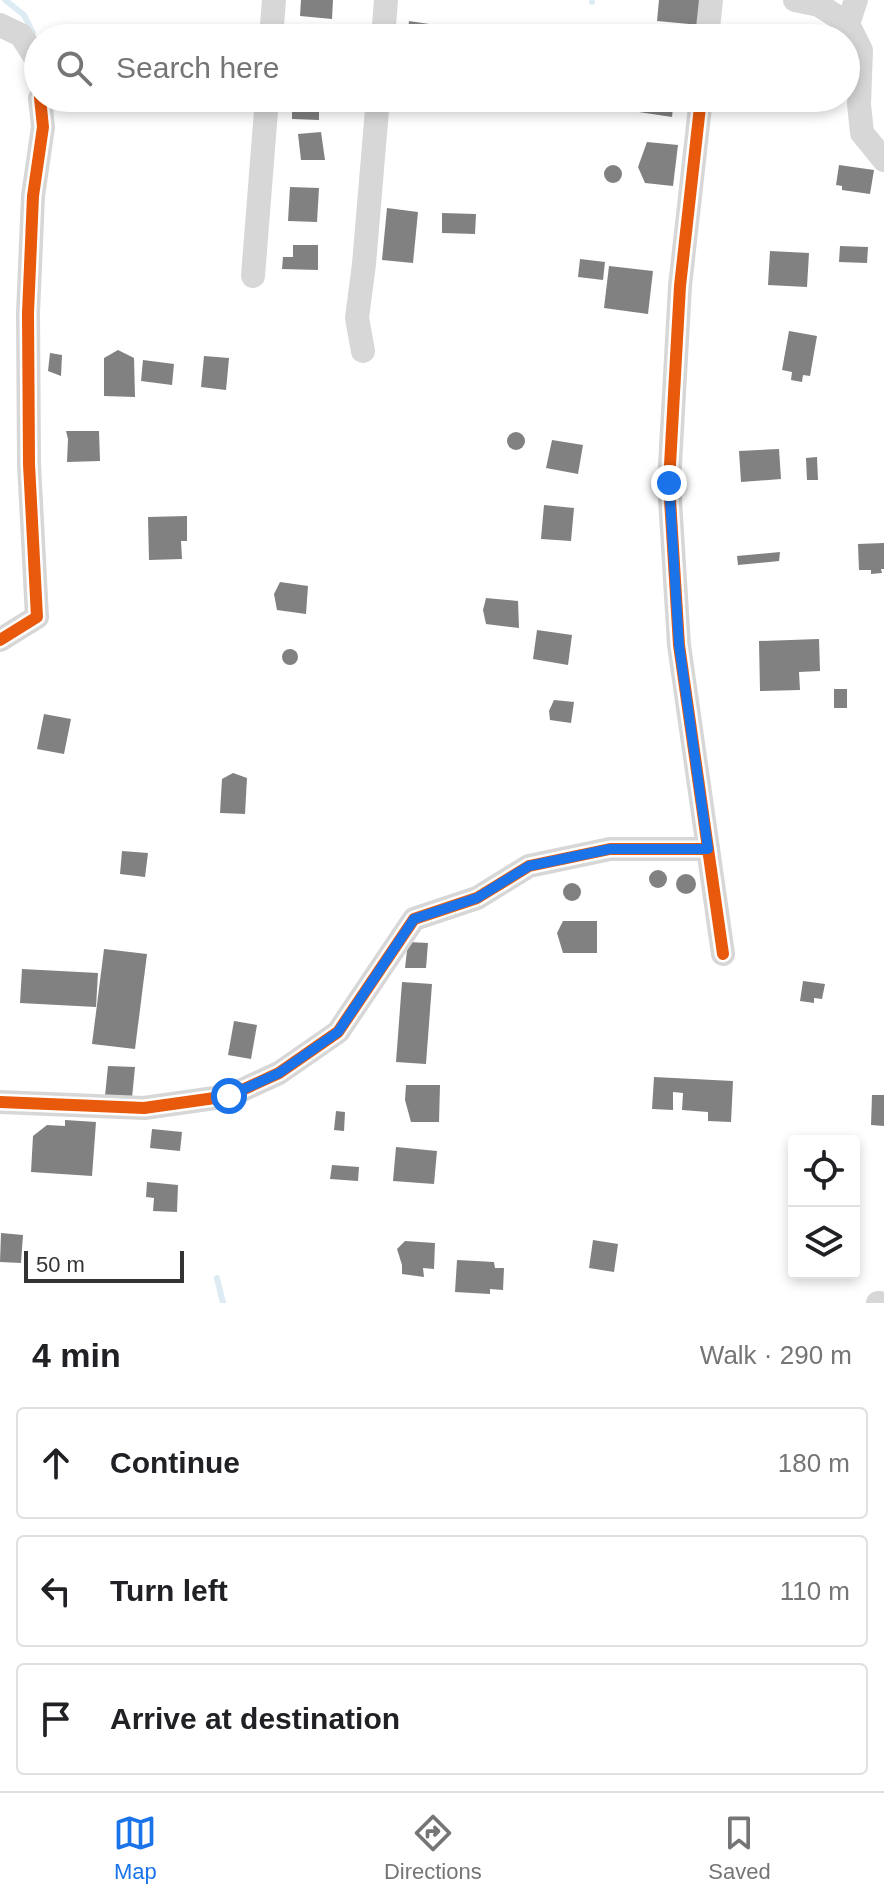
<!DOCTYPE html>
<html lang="en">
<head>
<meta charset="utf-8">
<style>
	body { margin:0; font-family:Helvetica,sans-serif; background:#f2f2f2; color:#202124 }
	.controls { position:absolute; right:24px; bottom:24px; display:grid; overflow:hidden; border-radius:8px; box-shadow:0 4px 12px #0003 }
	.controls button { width:72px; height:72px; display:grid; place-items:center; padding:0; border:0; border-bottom:2px solid #e0e0e0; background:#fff; color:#202124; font:40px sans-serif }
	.scale { position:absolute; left:24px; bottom:20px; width:160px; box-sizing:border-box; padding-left:8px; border:4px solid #333; border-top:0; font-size:22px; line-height:28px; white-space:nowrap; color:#333; -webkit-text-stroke:6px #fff; paint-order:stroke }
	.stop { position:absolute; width:24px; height:24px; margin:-18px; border:6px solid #1a73e8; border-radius:50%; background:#fff }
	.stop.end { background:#1a73e8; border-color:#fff; box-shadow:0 2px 8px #0008 }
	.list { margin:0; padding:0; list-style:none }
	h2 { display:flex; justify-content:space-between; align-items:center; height:104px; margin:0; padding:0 32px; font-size:34px }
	h2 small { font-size:26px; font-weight:400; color:#757577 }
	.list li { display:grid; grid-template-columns:52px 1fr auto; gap:24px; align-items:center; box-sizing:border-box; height:112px; margin:0 16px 16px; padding:0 16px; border:2px solid #e0e0e0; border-radius:8px }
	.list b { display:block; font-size:30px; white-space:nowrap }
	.list em { font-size:26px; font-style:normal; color:#757577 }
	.icon { flex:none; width:44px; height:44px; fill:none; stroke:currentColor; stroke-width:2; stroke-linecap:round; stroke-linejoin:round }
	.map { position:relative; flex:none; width:884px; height:1303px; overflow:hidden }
	.search { position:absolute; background:#fff; box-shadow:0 4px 12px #0003; left:24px; right:24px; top:24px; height:88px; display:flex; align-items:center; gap:20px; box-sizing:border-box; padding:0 28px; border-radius:44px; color:#757577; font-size:30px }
	.sheet { height:488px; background:#fff }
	nav { display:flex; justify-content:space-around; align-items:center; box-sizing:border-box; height:112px; border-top:2px solid #e0e0e0; background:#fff; font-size:22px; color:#757577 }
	nav a { display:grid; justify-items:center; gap:4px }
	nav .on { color:#1a73e8 }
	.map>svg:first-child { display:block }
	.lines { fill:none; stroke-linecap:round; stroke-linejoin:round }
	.stream { stroke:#ddebf3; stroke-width:6 }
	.building { fill:#818181 }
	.minor { stroke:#d7d7d7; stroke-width:24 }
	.cycleway-casing { stroke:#fff; stroke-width:17 }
	.cycleway { stroke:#e8590c; stroke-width:12 }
	.route { stroke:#1a73e8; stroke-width:10 }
</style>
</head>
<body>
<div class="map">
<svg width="884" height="1303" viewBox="0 0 884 1303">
	<rect width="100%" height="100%" fill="#fff"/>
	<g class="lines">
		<!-- stream -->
		<g class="stream">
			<path d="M5 0 24 15 33 33"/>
			<path d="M592 2V0"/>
			<path d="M96 38C114 33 132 32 150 38"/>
			<path d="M217 1278 223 1303"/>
		</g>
	</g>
	<!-- building -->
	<g class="building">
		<path d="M301 0H333L332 19 300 16Z"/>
		<path d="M659 0H702L700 25 657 21Z"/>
		<path d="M409 21 456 28 455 38H407Z"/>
		<path d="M299 32 328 33V38H299Z"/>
		<path d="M292 98H319V120L292 119Z"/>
		<path d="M634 103 673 108 672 117 632 111Z"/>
		<path d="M321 132 325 160H301L298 134Z"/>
		<path d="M647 142 678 145 673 186 645 183 638 167Z"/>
		<circle cx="613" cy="174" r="9"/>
		<path d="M839 165 874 170 870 194 842 190V186L836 185Z"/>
		<path d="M290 187 319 188 317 222 288 221Z"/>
		<path d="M387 208 418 212 413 263 382 260Z"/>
		<path d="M442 213 476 214 475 234 442 233Z"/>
		<path d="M293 245H318V270L282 269 283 257H293Z"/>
		<path d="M840 246 868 247 867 263 839 262Z"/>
		<path d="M770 251 809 253 807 287 768 285Z"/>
		<path d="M580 259 605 262 603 280 578 277Z"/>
		<path d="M609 266 653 271 648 314 604 308Z"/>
		<path d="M789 331 817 336 810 376 803 375 802 382 791 380 792 372 782 370Z"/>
		<path d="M118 350 134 358 135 397 104 396V358Z"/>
		<path d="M50 353 62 355 61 376 48 371Z"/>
		<path d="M204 356 229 358 226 390 201 387Z"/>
		<path d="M143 360 174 364 172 385 141 381Z"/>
		<path d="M66 431H99L100 461 67 462 68 439Z"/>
		<circle cx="516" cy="441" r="9"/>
		<path d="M552 440 583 445 578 474 546 468Z"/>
		<path d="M779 449 781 479 741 482 739 451Z"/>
		<path d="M817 457 818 480H807L806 458Z"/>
		<path d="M544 505 574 508 571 541 541 539Z"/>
		<path d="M187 516V541H181L182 559 149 560 148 517Z"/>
		<path d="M884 543V569H881L882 573 871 574V570H859L858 544Z"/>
		<path d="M780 552 779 561 738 565 737 556Z"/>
		<path d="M280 582 308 586 306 614 277 610 274 594Z"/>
		<path d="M486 598 518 601 519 628 486 624 483 610Z"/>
		<path d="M537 630 572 635 568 665 533 659Z"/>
		<path d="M819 639 820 671 799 672 800 690 760 691 759 641Z"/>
		<circle cx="290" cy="657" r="8"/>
		<rect x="834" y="689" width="13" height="19"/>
		<path d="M554 700 574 702 571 723 550 720 549 711Z"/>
		<path d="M44 714 71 719 64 754 37 749Z"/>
		<path d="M233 773 247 778 245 814 220 813 222 779Z"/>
		<path d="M122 851 148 853 145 877 120 874Z"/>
		<circle cx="658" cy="879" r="9"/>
		<circle cx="686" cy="884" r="10"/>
		<circle cx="572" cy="892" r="9"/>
		<path d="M563 921H597V953H563L557 933Z"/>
		<path d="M408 942 428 943 426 968H405Z"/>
		<path d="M104 949 147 954 135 1049 92 1044Z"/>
		<path d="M22 969 98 973 96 1007 20 1003Z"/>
		<path d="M803 981 825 984 822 999 814 998V1003L800 1001Z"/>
		<path d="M402 982 432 984 426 1064 396 1062Z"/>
		<path d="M234 1021 257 1025 251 1059 228 1055Z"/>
		<path d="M108 1066 135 1067 132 1098 105 1096Z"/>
		<path d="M654 1077 733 1081 731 1122 708 1121V1112L682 1110 683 1093 673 1092V1110L652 1109Z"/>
		<path d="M406 1085H440L439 1122H411L405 1100Z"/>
		<path d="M872 1095H884V1126L871 1125Z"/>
		<path d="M336 1111 345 1112 344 1131 334 1130Z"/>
		<path d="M65 1120 96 1122 92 1176 31 1172 33 1136 47 1125 65 1126Z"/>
		<path d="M152 1129 182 1132 180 1151 150 1148Z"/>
		<path d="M396 1147 437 1151 434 1184 393 1181Z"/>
		<path d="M332 1165 359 1167 358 1181 330 1179Z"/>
		<path d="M147 1182 178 1185 177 1212 153 1211 154 1198 146 1197Z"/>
		<path d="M1 1233 23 1235 21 1263 0 1262Z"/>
		<path d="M593 1240 618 1244 614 1272 589 1268Z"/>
		<path d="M405 1241 435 1243 434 1269 423 1268 424 1277 402 1274V1265L397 1249Z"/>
		<path d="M457 1260 494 1262 495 1268H504L503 1290 490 1289V1294L455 1292Z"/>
	</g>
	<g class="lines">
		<!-- minor -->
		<g class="minor">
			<path d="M795 0 819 5 848 24 861 50 859 104 862 133 884 160"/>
			<path d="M848 24 856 0"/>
			<path d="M0 25 21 35 37 60 38 71"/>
			<path d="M271 38 274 0"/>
			<path d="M383 38 386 0"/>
			<path d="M707 38 711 0"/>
			<path d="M701 98 680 286 669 483 679 645 723 954"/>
			<path d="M253 276 267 98"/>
			<path d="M363 351 357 318 364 264 378 98"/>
			<path d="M0 640 37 617 29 464 28 313 33 196 43 127 40 98"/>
			<path d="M0 1102 144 1108 229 1096 279 1073 338 1032 414 919 477 898 529 866 610 849H708"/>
			<path d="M878 1303H880"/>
		</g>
		<defs>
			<g id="cycleway">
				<path d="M701 98 680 286 669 483 679 645 723 954"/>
				<path d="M0 640 37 617 29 464 28 313 33 196 43 127 40 98"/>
				<path d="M0 1102 144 1108 229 1096 279 1073 338 1032 414 919 477 898 529 866 610 849H708"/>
			</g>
		</defs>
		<!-- cycleway casing -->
		<use href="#cycleway" class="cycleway-casing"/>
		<!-- cycleway -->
		<use href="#cycleway" class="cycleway"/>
	</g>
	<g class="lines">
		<!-- route -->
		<path class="route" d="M229 1096 279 1073 338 1032 414 919 477 898 529 866 610 849H708L679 645 669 483"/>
	</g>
</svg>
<div class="controls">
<button><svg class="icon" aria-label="locate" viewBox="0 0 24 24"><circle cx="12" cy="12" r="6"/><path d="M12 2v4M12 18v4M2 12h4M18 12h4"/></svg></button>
<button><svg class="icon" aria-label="layers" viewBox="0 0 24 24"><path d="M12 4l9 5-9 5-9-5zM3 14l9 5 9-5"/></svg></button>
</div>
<div class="scale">50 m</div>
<div class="stop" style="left:229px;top:1096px"></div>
<div class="stop end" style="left:669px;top:483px"></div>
<div class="search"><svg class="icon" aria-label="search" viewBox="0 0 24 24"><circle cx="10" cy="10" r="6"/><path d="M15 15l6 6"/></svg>Search here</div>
</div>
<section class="sheet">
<h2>4 min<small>Walk · 290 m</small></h2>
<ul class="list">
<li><svg class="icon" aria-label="ahead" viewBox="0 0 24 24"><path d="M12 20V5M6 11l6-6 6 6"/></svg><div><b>Continue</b></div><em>180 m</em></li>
<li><svg class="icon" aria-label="left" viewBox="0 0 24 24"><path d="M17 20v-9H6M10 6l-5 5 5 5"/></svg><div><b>Turn left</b></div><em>110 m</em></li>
<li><svg class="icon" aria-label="arrive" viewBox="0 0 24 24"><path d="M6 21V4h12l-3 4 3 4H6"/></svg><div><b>Arrive at destination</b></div></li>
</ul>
</section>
<nav>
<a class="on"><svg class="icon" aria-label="map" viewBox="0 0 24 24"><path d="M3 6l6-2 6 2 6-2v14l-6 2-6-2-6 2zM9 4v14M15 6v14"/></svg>Map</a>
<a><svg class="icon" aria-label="directions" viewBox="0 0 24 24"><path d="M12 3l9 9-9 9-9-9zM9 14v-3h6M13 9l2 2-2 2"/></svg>Directions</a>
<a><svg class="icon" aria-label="saved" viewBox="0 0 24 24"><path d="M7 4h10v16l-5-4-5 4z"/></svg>Saved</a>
</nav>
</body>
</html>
